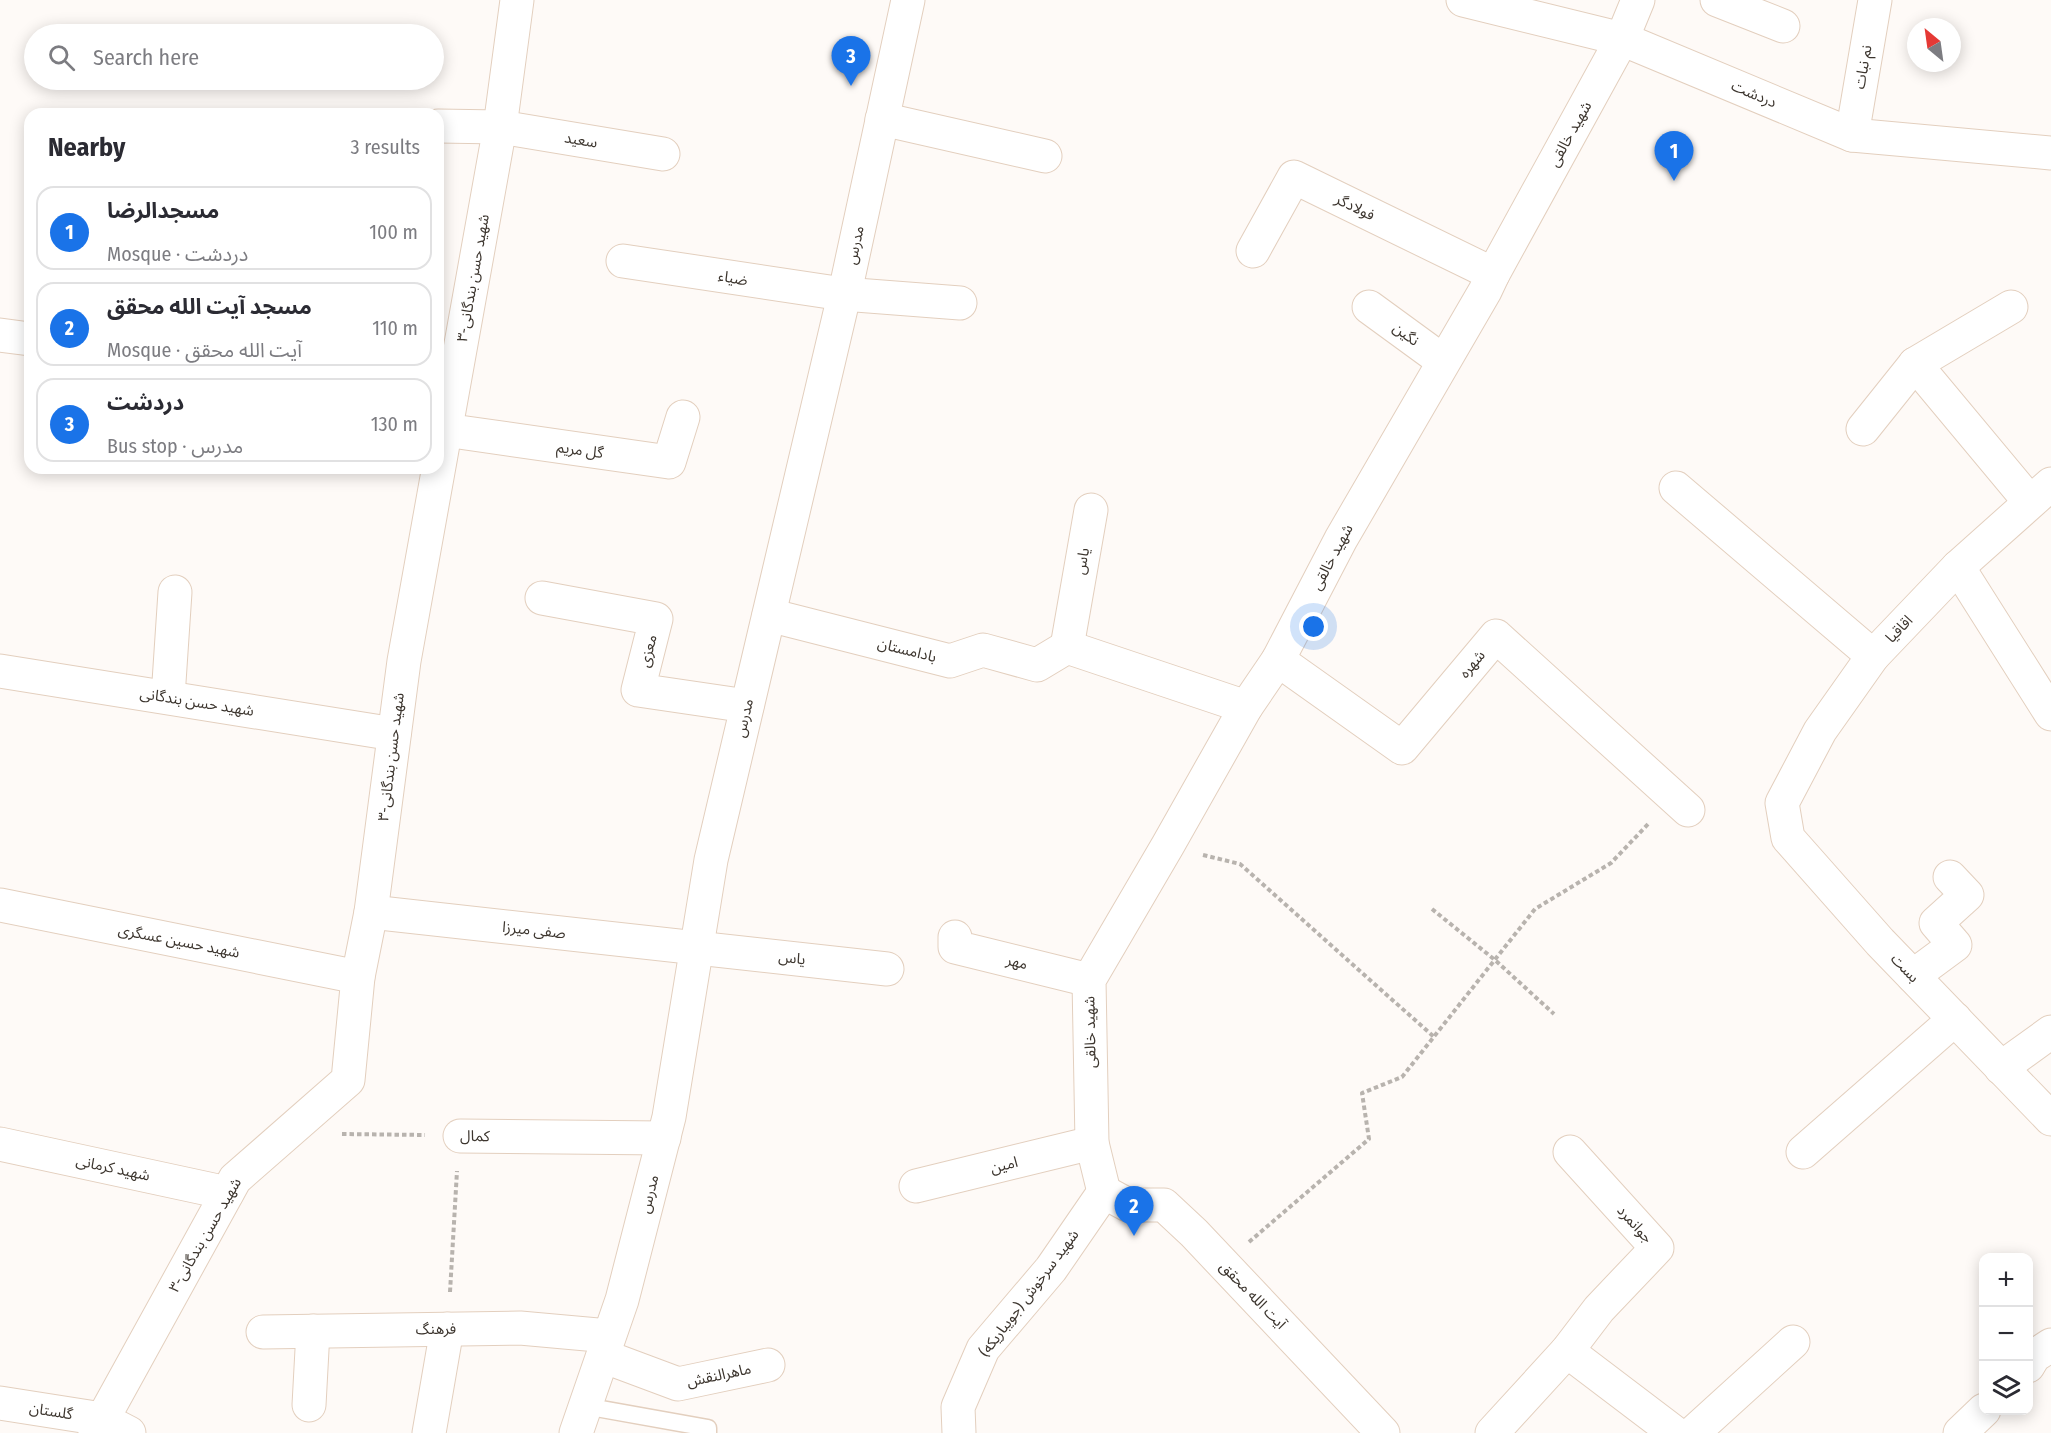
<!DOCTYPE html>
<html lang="en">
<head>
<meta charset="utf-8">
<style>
	body { margin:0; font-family:"Fira Sans Condensed","Noto Sans Arabic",sans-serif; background:#f2f2f3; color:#2b2b33 }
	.controls { position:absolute; right:18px; bottom:18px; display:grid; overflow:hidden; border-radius:12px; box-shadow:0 3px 15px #0003 }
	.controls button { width:54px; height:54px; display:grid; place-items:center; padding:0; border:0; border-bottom:2px solid #e1e1e2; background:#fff; color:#2b2b33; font:30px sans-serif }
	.compass { position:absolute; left:1907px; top:18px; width:54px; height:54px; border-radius:50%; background:#fff; box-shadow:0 3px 15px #0003; rotate:331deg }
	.you { position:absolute; left:1314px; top:627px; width:21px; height:21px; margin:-15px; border:4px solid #fff; border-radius:50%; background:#1a73e8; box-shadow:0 0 0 9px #1a73e833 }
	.badge { display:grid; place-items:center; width:39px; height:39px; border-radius:50%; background:#1a73e8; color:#fff; font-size:20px; font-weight:700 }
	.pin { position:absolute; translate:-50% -50px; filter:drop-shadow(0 2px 3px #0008) }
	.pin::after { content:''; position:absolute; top:32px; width:21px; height:18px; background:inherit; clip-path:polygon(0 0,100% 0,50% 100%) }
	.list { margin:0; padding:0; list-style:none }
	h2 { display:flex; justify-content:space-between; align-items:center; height:78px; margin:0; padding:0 24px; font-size:26px }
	h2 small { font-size:20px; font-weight:400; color:#7c7c81 }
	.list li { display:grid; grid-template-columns:39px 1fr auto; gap:18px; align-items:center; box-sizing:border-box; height:84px; margin:0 12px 12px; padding:0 12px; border:2px solid #e1e1e2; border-radius:18px }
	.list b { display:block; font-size:22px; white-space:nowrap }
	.list p { margin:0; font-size:20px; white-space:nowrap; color:#7c7c81 }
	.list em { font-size:20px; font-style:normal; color:#7c7c81 }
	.icon { flex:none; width:33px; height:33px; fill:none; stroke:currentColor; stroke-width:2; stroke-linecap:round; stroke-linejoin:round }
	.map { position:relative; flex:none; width:2051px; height:1433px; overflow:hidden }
	.search { position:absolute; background:#fff; box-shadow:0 3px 15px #0003; left:24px; top:24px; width:420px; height:66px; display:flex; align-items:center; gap:15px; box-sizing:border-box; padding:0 21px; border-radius:33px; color:#7c7c81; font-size:22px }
	.panel { position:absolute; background:#fff; box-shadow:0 3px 15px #0003; left:24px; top:108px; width:420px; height:366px; border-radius:18px }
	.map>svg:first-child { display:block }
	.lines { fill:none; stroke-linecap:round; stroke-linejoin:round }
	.service-casing { stroke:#e3cfbe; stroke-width:19 }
	.minor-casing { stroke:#e3cfbe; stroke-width:35 }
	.tertiary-casing { stroke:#e3cfbe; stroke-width:35 }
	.secondary-casing { stroke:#e3cfbe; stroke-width:35 }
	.path { stroke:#b8b3ae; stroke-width:4; stroke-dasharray:4.5 3; stroke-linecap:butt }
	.service { stroke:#fff; stroke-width:16 }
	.minor { stroke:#fff; stroke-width:33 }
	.tertiary { stroke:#fff; stroke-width:33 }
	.secondary { stroke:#fff; stroke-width:33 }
	.labels { text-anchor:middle; stroke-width:4.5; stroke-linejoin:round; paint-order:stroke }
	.street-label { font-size:15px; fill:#3c352e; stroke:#fff }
</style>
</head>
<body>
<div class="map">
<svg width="2051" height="1433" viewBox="0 0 2051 1433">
	<rect width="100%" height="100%" fill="#fefaf7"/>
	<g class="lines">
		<defs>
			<path id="service" d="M585 1406 708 1428V1433"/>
			<g id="minor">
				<path d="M1717 0 1783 26"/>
				<path d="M882 119 1045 156"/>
				<path d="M438 126 500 127 663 154"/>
				<path d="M1852 135 1875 0"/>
				<path d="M1253 251 1294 177 1493 274"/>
				<path d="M623 261 843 294 960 303"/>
				<path d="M1369 307 1443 361"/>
				<path d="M0 335 30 339"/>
				<path d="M1915 364 2030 502"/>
				<path d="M1863 429 1915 364 2011 307"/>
				<path d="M445 430 669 462 683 417"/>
				<path d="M2051 484 1958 567 1873 656 1820 731 1782 803 1788 838 1880 942 2051 1119"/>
				<path d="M1676 488 1873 656"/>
				<path d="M1958 567 2051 714"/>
				<path d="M542 598 656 619 638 690 747 706"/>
				<path d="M769 615 950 661 983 650 1037 665 1067 647 1246 707"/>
				<path d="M1067 647 1091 510"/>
				<path d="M1278 660 1402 748 1496 636 1688 810"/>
				<path d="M0 671 394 734"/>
				<path d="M168 697 175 592"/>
				<path d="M0 905 358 977"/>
				<path d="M371 912 887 969"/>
				<path d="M955 937V947L1089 980"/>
				<path d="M1913 976 1955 945 1936 923 1967 895 1950 877"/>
				<path d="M2001 1068 2051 1032"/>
				<path d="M460 1136 664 1138"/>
				<path d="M0 1144 227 1193"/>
				<path d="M1803 1152 1955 1019"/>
				<path d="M916 1186 1092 1143"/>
				<path d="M1104 1192 1092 1143 1089 980 1168 845 1246 707 1278 660 1341 539 1485 291 1493 274 1622 39 1638 0"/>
				<path d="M1104 1192 1128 1205H1164L1194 1233 1383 1433"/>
				<path d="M263 1332 520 1328 609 1336"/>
				<path d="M1567 1351 1675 1433"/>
				<path d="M603 1356 678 1384 768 1365"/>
				<path d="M2028 1366 2034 1356 2051 1345"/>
				<path d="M0 1403 102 1419 129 1433"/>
				<path d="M309 1405 313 1331"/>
				<path d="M95 1433 235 1179 348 1080 358 977 371 912 404 661 500 127 517 0"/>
				<path d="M429 1433 447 1329"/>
				<path d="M959 1433 958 1407 983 1349 1051 1269 1104 1192"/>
				<path d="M1492 1433 1567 1351 1599 1309 1657 1248 1570 1152"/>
				<path d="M1693 1433 1793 1342"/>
				<path d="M1960 1433 1984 1410"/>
			</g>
			<path id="tertiary" d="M1463 0 1622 39 1852 135 2051 153"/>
			<path id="secondary" d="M576 1433 622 1300 669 1117 711 860 847 283 908 0"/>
		</defs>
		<!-- service casing -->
		<use href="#service" class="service-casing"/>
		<!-- minor casing -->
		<use href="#minor" class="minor-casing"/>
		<!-- tertiary casing -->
		<use href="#tertiary" class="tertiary-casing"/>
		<!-- secondary casing -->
		<use href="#secondary" class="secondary-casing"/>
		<!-- path -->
		<g class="path">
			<path d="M1203 855 1240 864 1434 1037"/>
			<path d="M1432 909 1495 960 1554 1014"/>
			<path d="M342 1134 425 1135"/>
			<path d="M1249 1242 1369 1139 1362 1093 1402 1077 1535 909 1611 863 1650 822"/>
			<path d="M450 1292 457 1171"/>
		</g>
		<!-- service -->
		<use href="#service" class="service"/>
		<!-- minor -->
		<use href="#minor" class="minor"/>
		<!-- tertiary -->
		<use href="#tertiary" class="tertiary"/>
		<!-- secondary -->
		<use href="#secondary" class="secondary"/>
	</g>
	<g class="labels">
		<!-- street labels -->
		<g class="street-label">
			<text transform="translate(1863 67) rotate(-80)" y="5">نم نبات</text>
			<text transform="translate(1754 94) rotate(23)" y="5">دردشت</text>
			<text transform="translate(1570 134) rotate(-61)" y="5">شهید خالقی</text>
			<text transform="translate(581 140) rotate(9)" y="5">سعید</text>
			<text transform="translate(1355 207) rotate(26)" y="5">فولادگر</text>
			<text transform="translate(855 245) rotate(-78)" y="5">مدرس</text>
			<text transform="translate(473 278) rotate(-80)" y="5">۳-شهید حسن بندگانی</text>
			<text transform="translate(733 278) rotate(9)" y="5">ضیاء</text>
			<text transform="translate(1406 334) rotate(36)" y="5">نگین</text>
			<text transform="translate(580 450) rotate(8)" y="5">گل مریم</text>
			<text transform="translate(1332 557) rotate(-62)" y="5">شهید خالقی</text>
			<text transform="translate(1082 561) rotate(-80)" y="5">یاس</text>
			<text transform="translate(1899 629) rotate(-46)" y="5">اقاقیا</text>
			<text transform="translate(907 650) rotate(14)" y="5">بادامستان</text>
			<text transform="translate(648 651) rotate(-76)" y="5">معزی</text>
			<text transform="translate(1472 664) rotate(-50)" y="5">شهره</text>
			<text transform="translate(197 702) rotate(9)" y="5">شهید حسن بندگانی</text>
			<text transform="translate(744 718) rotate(-77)" y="5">مدرس</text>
			<text transform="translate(391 757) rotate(-83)" y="5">۳-شهید حسن بندگانی</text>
			<text transform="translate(534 930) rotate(6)" y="5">صفی میرزا</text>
			<text transform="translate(179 941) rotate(11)" y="5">شهید حسین عسگری</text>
			<text transform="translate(792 958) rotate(6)" y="5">یاس</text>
			<text transform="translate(1017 962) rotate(14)" y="5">مهر</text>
			<text transform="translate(1905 968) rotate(46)" y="5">بست</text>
			<text transform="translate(1090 1032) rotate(-91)" y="5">شهید خالقی</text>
			<text transform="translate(475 1136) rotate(1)" y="5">کمال</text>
			<text transform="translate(1004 1165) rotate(-14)" y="5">امین</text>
			<text transform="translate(113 1168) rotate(12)" y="5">شهید کرمانی</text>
			<text transform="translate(649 1194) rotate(-76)" y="5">مدرس</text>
			<text transform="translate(1635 1224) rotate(48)" y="5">جوانمرد</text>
			<text transform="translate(205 1235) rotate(-60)" y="5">۳-شهید حسن بندگانی</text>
			<text transform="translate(1029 1293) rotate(-53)" y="5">شهید سرخوش (جویباریکه)</text>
			<text transform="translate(1253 1295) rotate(46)" y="5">آیت الله محقق</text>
			<text transform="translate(436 1329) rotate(-1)" y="5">فرهنگ</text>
			<text transform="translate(719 1375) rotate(-12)" y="5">ماهرالنقش</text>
			<text transform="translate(51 1411) rotate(9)" y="5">گلستان</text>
		</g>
	</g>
</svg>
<div class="controls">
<button>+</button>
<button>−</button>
<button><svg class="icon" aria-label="layers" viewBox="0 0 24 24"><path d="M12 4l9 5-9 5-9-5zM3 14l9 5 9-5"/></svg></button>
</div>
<svg class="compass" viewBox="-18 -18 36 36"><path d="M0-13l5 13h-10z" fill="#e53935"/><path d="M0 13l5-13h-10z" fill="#7c7c81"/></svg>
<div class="you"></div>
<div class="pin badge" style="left:1674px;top:181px">1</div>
<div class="pin badge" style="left:1134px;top:1236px">2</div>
<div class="pin badge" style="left:851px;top:86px">3</div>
<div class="search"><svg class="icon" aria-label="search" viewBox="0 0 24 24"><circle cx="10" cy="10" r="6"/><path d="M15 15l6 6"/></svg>Search here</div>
<section class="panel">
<h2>Nearby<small>3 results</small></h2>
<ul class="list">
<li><span class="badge">1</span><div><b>مسجدالرضا</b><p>Mosque · دردشت</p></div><em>100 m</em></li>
<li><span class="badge">2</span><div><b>مسجد آیت الله محقق</b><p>Mosque · آیت الله محقق</p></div><em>110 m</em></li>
<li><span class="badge">3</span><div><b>دردشت</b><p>Bus stop · مدرس</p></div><em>130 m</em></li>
</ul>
</section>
</div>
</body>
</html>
